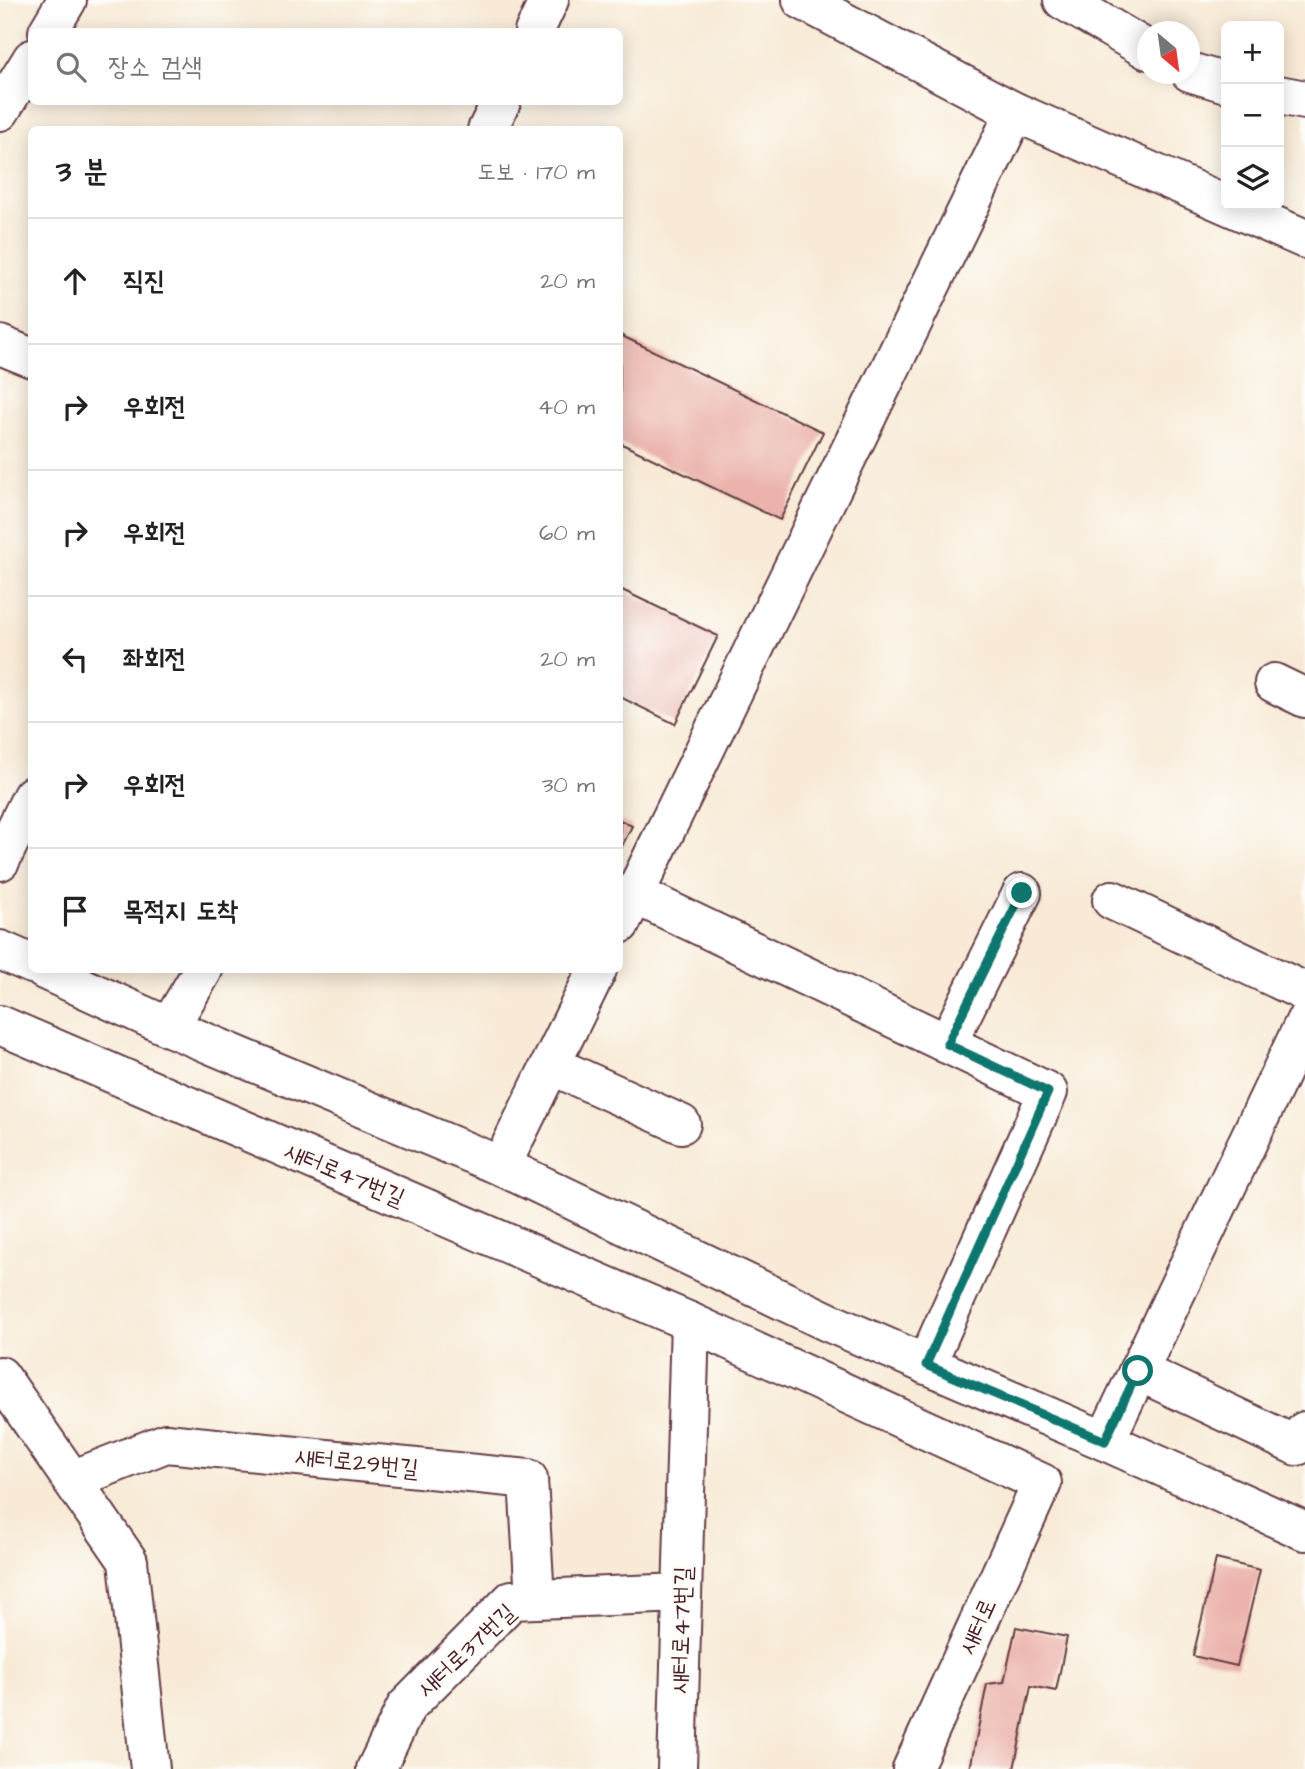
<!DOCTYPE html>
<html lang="ko">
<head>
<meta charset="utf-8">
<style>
	body { margin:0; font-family:"Architects Daughter","Poor Story",sans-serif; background:#f2f2f2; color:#222 }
	.controls { position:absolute; right:21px; top:21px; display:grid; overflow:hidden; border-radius:10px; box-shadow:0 4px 18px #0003 }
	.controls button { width:63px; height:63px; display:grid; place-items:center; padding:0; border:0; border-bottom:2px solid #e0e0e0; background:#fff; color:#222; font:35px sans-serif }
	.compass { position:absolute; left:1137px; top:21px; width:63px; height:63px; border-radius:50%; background:#fff; box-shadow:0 4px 18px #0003; rotate:151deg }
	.stop { position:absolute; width:21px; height:21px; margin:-16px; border:5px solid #0f766e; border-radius:50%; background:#fff }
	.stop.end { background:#0f766e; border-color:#fff; box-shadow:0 2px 7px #0008 }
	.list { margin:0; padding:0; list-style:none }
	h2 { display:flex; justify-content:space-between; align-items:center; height:91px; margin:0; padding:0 28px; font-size:30px }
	h2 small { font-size:23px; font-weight:400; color:#767676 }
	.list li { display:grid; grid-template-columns:46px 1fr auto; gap:21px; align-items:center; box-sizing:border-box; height:126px; padding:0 28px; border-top:2px solid #e0e0e0 }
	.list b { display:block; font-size:26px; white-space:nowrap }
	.list em { font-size:23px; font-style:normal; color:#767676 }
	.icon { flex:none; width:38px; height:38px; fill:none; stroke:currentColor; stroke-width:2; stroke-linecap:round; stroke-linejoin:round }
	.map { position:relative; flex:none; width:1305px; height:1769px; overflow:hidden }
	.search { position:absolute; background:#fff; box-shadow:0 4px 18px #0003; left:28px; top:28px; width:595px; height:77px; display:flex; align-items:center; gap:18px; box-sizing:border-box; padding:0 24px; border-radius:10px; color:#767676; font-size:26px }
	.panel { position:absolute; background:#fff; box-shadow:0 4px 18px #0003; left:28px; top:126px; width:595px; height:847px; border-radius:10px }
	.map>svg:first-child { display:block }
	.building { fill:#ebb3ab }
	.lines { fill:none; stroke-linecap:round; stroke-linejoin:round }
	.minor-casing { stroke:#643d45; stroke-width:42 }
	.minor { stroke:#fff; stroke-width:38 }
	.route { stroke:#0f766e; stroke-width:9 }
	.labels { text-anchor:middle; stroke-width:6; stroke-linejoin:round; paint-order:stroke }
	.street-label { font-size:24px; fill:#4a1f2b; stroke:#fdfcf7 }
</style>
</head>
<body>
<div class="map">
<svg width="1305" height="1769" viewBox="0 0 1305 1769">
	<rect width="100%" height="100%" fill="#fdfcf7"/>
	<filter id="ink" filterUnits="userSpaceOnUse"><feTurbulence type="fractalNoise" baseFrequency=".0143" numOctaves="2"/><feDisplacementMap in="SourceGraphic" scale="14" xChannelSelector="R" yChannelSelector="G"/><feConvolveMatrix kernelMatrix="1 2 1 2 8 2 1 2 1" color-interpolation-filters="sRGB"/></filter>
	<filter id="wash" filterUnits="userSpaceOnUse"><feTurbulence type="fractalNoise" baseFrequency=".00686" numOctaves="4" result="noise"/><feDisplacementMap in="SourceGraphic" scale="28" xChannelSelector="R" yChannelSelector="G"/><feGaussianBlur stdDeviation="1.57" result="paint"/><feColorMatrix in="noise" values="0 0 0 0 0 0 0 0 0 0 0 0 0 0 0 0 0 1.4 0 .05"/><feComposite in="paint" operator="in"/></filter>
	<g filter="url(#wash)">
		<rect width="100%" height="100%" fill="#f8ead6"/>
		<g id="blocks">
			<!-- building -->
			<g class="building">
				<path d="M620 335 823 432 780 520 620 443Z"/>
				<path d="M620 589 718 636 675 724 620 697Z"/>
				<path d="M620 820 632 826 620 850Z"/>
				<path d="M1216 1559 1260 1570 1237 1666 1193 1656Z"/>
				<path d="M1016 1627 1067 1637 1056 1691 1031 1686 1014 1769H970L987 1684 1004 1682Z"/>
			</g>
		</g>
	</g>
	<g filter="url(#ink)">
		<use href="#blocks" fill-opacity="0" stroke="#643d45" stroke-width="2"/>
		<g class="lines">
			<defs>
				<g id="minor">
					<path d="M802 0 1015 112 1305 239"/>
					<path d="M1063 0 1148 50"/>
					<path d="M48 32 67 0"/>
					<path d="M534 32 549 0"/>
					<path d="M1190 72 1226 83"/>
					<path d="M1279 95 1305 100"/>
					<path d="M0 111 32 59"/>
					<path d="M487 130 501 102"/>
					<path d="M0 345 32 358"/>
					<path d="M1274 683 1305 698"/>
					<path d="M0 861 32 796"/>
					<path d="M634 894 1048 1092 926 1365"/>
					<path d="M1112 900 1305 992"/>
					<path d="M620 924 1015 112"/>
					<path d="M0 950 32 964"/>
					<path d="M44 970 169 1027 501 1166 828 1322 1105 1441 1305 1531"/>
					<path d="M0 1025 690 1322 1042 1483 912 1769"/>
					<path d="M169 1027 203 970"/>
					<path d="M947 1044 1022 893"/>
					<path d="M551 1065 681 1124"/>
					<path d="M501 1166 597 970"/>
					<path d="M1138 1371 1297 1446 1305 1431"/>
					<path d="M0 1376 128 1561 150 1769"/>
					<path d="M1105 1441 1305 1022"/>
					<path d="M72 1480 166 1443 528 1479 535 1599"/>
					<path d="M376 1769 406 1707 512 1600 682 1593"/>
					<path d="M677 1769 690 1322"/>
				</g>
			</defs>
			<!-- minor casing -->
			<use href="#minor" class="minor-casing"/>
			<!-- minor -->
			<use href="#minor" class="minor"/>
		</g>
	</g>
	<g class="lines" filter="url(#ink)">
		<!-- route -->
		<path class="route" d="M1022 893 947 1044 1048 1092 926 1365 1105 1441 1138 1371"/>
	</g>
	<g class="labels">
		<!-- street labels -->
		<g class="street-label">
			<text transform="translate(345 1174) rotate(23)" y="8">새터로47번길</text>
			<text transform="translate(357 1462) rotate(6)" y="8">새터로29번길</text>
			<text transform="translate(977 1626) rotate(-66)" y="8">새터로</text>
			<text transform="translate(681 1630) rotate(-88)" y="8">새터로47번길</text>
			<text transform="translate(466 1650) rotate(-43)" y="8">새터로37번길</text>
		</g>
	</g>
</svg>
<div class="controls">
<button>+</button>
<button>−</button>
<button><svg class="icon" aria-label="layers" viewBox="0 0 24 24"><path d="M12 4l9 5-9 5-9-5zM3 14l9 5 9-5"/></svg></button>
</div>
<svg class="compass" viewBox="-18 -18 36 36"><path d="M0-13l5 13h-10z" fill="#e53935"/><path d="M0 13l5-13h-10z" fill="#767676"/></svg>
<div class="stop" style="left:1138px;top:1371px"></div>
<div class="stop end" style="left:1022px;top:893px"></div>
<div class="search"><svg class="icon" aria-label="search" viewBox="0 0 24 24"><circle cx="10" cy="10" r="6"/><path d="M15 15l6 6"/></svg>장소 검색</div>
<section class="panel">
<h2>3 분<small>도보 · 170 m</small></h2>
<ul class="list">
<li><svg class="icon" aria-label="ahead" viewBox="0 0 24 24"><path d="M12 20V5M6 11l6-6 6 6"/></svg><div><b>직진</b></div><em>20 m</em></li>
<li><svg class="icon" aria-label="right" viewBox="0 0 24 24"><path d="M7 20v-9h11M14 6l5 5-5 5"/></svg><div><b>우회전</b></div><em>40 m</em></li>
<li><svg class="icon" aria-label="right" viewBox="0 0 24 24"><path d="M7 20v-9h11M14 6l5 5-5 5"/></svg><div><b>우회전</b></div><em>60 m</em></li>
<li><svg class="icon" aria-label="left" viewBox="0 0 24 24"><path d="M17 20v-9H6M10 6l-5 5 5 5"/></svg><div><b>좌회전</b></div><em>20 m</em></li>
<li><svg class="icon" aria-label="right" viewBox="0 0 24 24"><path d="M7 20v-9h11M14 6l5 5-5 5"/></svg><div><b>우회전</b></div><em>30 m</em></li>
<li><svg class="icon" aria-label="arrive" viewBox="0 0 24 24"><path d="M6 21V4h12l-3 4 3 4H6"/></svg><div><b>목적지 도착</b></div></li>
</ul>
</section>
</div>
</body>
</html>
